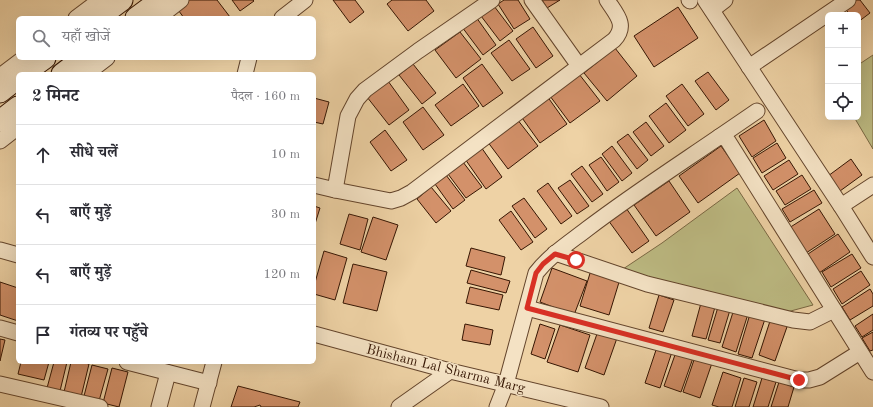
<!DOCTYPE html>
<html lang="hi">
<head>
<meta charset="utf-8">
<style>
	body { margin:0; font-family:"Old Standard TT","Noto Serif Devanagari",serif; background:#f7f7f7; color:#2b2b33 }
	.controls { position:absolute; right:12px; top:12px; display:grid; overflow:hidden; border-radius:6px; box-shadow:0 4px 16px #0002 }
	.controls button { width:36px; height:36px; display:grid; place-items:center; padding:0; border:0; border-bottom:1px solid #e1e1e2; background:#fff; color:#2b2b33; font:20px sans-serif }
	.stop { position:absolute; width:12px; height:12px; margin:-9px; border:3px solid #d93025; border-radius:50%; background:#fff }
	.stop.end { background:#d93025; border-color:#fff; box-shadow:0 1px 4px #0008 }
	.list { margin:0; padding:0; list-style:none }
	h2 { display:flex; justify-content:space-between; align-items:center; height:52px; margin:0; padding:0 16px; font-size:17px }
	h2 small { font-size:13px; font-weight:400; color:#7c7c81 }
	.list li { display:grid; grid-template-columns:26px 1fr auto; gap:12px; align-items:center; box-sizing:border-box; height:60px; padding:0 16px; border-top:1px solid #e1e1e2 }
	.list b { display:block; font-size:15px; white-space:nowrap }
	.list em { font-size:13px; font-style:normal; color:#7c7c81 }
	.icon { flex:none; width:22px; height:22px; fill:none; stroke:currentColor; stroke-width:2; stroke-linecap:round; stroke-linejoin:round }
	.map { position:relative; flex:none; width:873px; height:407px; overflow:hidden }
	.search { position:absolute; background:#fff; box-shadow:0 4px 16px #0002; left:16px; top:16px; width:300px; height:44px; display:flex; align-items:center; gap:10px; box-sizing:border-box; padding:0 14px; border-radius:6px; color:#7c7c81; font-size:15px }
	.panel { position:absolute; background:#fff; box-shadow:0 4px 16px #0002; left:16px; top:72px; width:300px; height:292px; border-radius:6px }
	.map>svg:first-child { display:block }
	.green { fill:#bdbb83; stroke:#7a6843 }
	.building { fill:#d3916a; stroke:#361603 }
	.lines { fill:none; stroke-linecap:round; stroke-linejoin:round }
	.minor-casing { stroke:#64452c; stroke-width:17 }
	.secondary-casing { stroke:#361603; stroke-width:23 }
	.minor { stroke:#f4e2c4; stroke-width:15 }
	.secondary { stroke:#f4e2c4; stroke-width:21 }
	.route { stroke:#d93025; stroke-width:5 }
	.labels { text-anchor:middle; stroke-width:3; stroke-linejoin:round; paint-order:stroke }
	.street-label { font-size:14px; fill:#361603; stroke:#f4e2c4 }
</style>
</head>
<body>
<div class="map">
<svg width="873" height="407" viewBox="0 0 873 407">
	<rect width="100%" height="100%" fill="#eed2a5"/>
	<filter id="stains"><feTurbulence type="fractalNoise" baseFrequency=".005" numOctaves="4"/><feColorMatrix values="0 0 0 0 .2 0 0 0 0 .09 0 0 0 0 .02 0 0 0 .5 -.17"/></filter>
	<radialGradient id="worn" r=".72"><stop offset=".6" stop-color="#630" stop-opacity="0"/><stop offset="1" stop-color="#630" stop-opacity=".3"/></radialGradient>
	<!-- green -->
	<g class="green">
		<path d="M873 55V149L854 117H858V65Z"/>
		<path d="M737 188 813 305 787 312 673 286 623 269 662 243Z"/>
	</g>
	<!-- building -->
	<g class="building">
		<path d="M185 0H217L230 17 228 18H184L176 7Z"/>
		<path d="M232 0H253L254 1 240 11Z"/>
		<path d="M333 0H355L364 12 350 23Z"/>
		<path d="M392 0H426L434 11 408 31 387 4Z"/>
		<path d="M504 0H518L530 19 514 29 498 4Z"/>
		<path d="M542 0H560L547 8Z"/>
		<path d="M853 0H860L870 13 858 22V15H850L844 7Z"/>
		<path d="M494 6 513 31 500 41 481 16Z"/>
		<path d="M678 7 698 38 654 67 634 36Z"/>
		<path d="M476 17 496 45 483 55 462 27Z"/>
		<path d="M533 27 553 56 536 68 516 39Z"/>
		<path d="M460 32 481 59 456 78 435 50Z"/>
		<path d="M509 40 530 69 512 81 491 53Z"/>
		<path d="M615 48 637 76 607 101 584 73Z"/>
		<path d="M413 64 436 93 422 104 399 75Z"/>
		<path d="M482 64 503 93 483 107 463 78Z"/>
		<path d="M708 72 729 100 716 110 695 81Z"/>
		<path d="M579 74 600 101 570 123 550 96Z"/>
		<path d="M388 81 409 110 389 125 367 97Z"/>
		<path d="M463 84 479 106 451 126 435 105Z"/>
		<path d="M682 84 704 114 688 126 666 96Z"/>
		<path d="M547 96 567 124 540 143 520 115Z"/>
		<path d="M314 98 329 102 323 124 314 122Z"/>
		<path d="M666 103 686 130 669 143 649 116Z"/>
		<path d="M423 107 444 135 423 150 403 122Z"/>
		<path d="M517 119 538 146 508 169 487 141Z"/>
		<path d="M764 120 776 141 752 157 739 136Z"/>
		<path d="M646 122 664 146 651 156 633 132Z"/>
		<path d="M385 130 407 160 391 171 370 142Z"/>
		<path d="M628 134 648 160 637 169 617 142Z"/>
		<path d="M777 143 786 158 762 173 753 158Z"/>
		<path d="M612 146 632 173 622 181 602 154Z"/>
		<path d="M721 146 740 173 698 203 679 176Z"/>
		<path d="M481 147 502 177 486 189 465 159Z"/>
		<path d="M601 157 619 182 607 191 589 165Z"/>
		<path d="M851 159 862 175 840 191 828 176Z"/>
		<path d="M789 160 798 174 773 190 764 176Z"/>
		<path d="M463 162 482 187 466 198 448 174Z"/>
		<path d="M582 166 603 194 592 202 571 174Z"/>
		<path d="M446 175 465 200 453 209 435 184Z"/>
		<path d="M802 175 811 189 785 205 776 191Z"/>
		<path d="M570 180 589 206 577 214 558 188Z"/>
		<path d="M669 181 690 212 656 236 634 205Z"/>
		<path d="M548 183 572 216 561 224 537 191Z"/>
		<path d="M431 187 451 211 436 223 417 199Z"/>
		<path d="M814 190 822 203 790 222 782 209Z"/>
		<path d="M524 198 547 229 535 238 512 206Z"/>
		<path d="M314 206 320 208 314 227Z"/>
		<path d="M626 208 649 241 632 253 608 220Z"/>
		<path d="M819 209 835 234 806 253 789 228Z"/>
		<path d="M511 211 533 242 521 250 499 220Z"/>
		<path d="M349 214 368 219 360 250 340 244Z"/>
		<path d="M373 217 398 225 386 260 361 252Z"/>
		<path d="M838 234 850 252 819 273 808 254Z"/>
		<path d="M471 248 505 257 501 275 466 266Z"/>
		<path d="M324 251 347 258 335 300 314 294V286Z"/>
		<path d="M852 254 861 268 831 287 822 272Z"/>
		<path d="M353 264 387 272 377 311 343 303Z"/>
		<path d="M552 268 587 281 574 315 540 302Z"/>
		<path d="M471 270 510 281 506 293 467 283Z"/>
		<path d="M591 270 620 279 609 315 580 306Z"/>
		<path d="M861 271 870 285 842 304 833 289Z"/>
		<path d="M0 282 18 288V321L0 315Z"/>
		<path d="M470 287 503 295 499 310 466 303Z"/>
		<path d="M870 289 873 294V306L850 320 842 307Z"/>
		<path d="M659 295 674 300 663 332 649 328Z"/>
		<path d="M701 303 715 307 706 339 692 336Z"/>
		<path d="M718 307 730 310 720 343 708 340Z"/>
		<path d="M734 309 748 314 736 352 722 347Z"/>
		<path d="M750 314 765 319 752 358 738 354Z"/>
		<path d="M873 314V330L862 337 855 326Z"/>
		<path d="M771 318 788 324 775 361 759 355Z"/>
		<path d="M465 324 493 330 490 345 462 340Z"/>
		<path d="M540 324 555 329 545 359 531 354Z"/>
		<path d="M560 325 590 335 578 372 547 362Z"/>
		<path d="M598 331 617 338 604 375 585 368Z"/>
		<path d="M873 332V350L870 351 862 338Z"/>
		<path d="M0 339 5 340 0 361Z"/>
		<path d="M657 347 672 352 660 388 645 383Z"/>
		<path d="M676 352 693 358 681 392 664 386Z"/>
		<path d="M695 357 712 363 700 398 683 392Z"/>
		<path d="M21 362H49L44 380 18 374Z"/>
		<path d="M54 362H67L60 391 47 388Z"/>
		<path d="M71 362H80L89 364 81 397 64 392Z"/>
		<path d="M92 365 108 369 99 401 84 396Z"/>
		<path d="M112 368 128 372 119 407 103 403Z"/>
		<path d="M723 372 741 378 732 407H719L712 405Z"/>
		<path d="M744 378 757 382 749 407H735Z"/>
		<path d="M762 378 776 382 768 407H753Z"/>
		<path d="M779 382 794 387 788 407H771Z"/>
		<path d="M238 386 300 402 298 407H261L260 405 254 407H231Z"/>
	</g>
	<g class="lines">
		<defs>
			<g id="minor">
				<path d="M532 0 579 66"/>
				<path d="M689 0 690 1"/>
				<path d="M705 0 841 206 873 257"/>
				<path d="M712 10 725 0"/>
				<path d="M76 18 100 0"/>
				<path d="M158 18 181 0"/>
				<path d="M282 18 305 0"/>
				<path d="M749 67 848 0"/>
				<path d="M86 74 107 58"/>
				<path d="M245 74 249 58"/>
				<path d="M0 76 24 58"/>
				<path d="M719 137 757 111"/>
				<path d="M0 141 18 127"/>
				<path d="M314 185 335 190 391 201 401 198 412 192 614 40C628 25 616 14 607 0"/>
				<path d="M335 190 348 116 357 99 365 90 418 51 492 0"/>
				<path d="M841 206 873 185"/>
				<path d="M0 250 18 255"/>
				<path d="M555 253 647 284 793 320 810 322 834 310"/>
				<path d="M527 308 799 380H809L820 377 860 352"/>
				<path d="M0 328 18 333"/>
				<path d="M314 334 450 371 601 407"/>
				<path d="M127 362 209 383"/>
				<path d="M0 384 100 407"/>
				<path d="M159 407 168 373"/>
				<path d="M202 407 214 362"/>
				<path d="M399 407 450 371"/>
				<path d="M497 407 506 384 536 273C550 255 569 243 587 229 629 197 675 167 719 137L725 138 728 141 873 372"/>
			</g>
			<g id="secondary">
				<path d="M98 18 122 0"/>
				<path d="M136 18 160 0"/>
				<path d="M23 74 45 58"/>
				<path d="M62 74 83 58"/>
				<path d="M0 92 18 78"/>
				<path d="M0 121 18 107"/>
			</g>
		</defs>
		<!-- minor casing -->
		<use href="#minor" class="minor-casing"/>
		<!-- secondary casing -->
		<use href="#secondary" class="secondary-casing"/>
		<!-- minor -->
		<use href="#minor" class="minor"/>
		<!-- secondary -->
		<use href="#secondary" class="secondary"/>
	</g>
	<g class="lines">
		<!-- route -->
		<path class="route" d="M576 260 555 254 543 264 536 273 527 308 799 380"/>
	</g>
	<g class="labels">
		<!-- street labels -->
		<g class="street-label">
			<text transform="translate(446 368) rotate(14)" y="5">Bhisham Lal Sharma Marg</text>
		</g>
	</g>
	<rect width="100%" height="100%" filter="url(#stains)"/>
	<rect width="100%" height="100%" fill="url(#worn)"/>
</svg>
<div class="controls">
<button>+</button>
<button>−</button>
<button><svg class="icon" aria-label="locate" viewBox="0 0 24 24"><circle cx="12" cy="12" r="6"/><path d="M12 2v4M12 18v4M2 12h4M18 12h4"/></svg></button>
</div>
<div class="stop" style="left:576px;top:260px"></div>
<div class="stop end" style="left:799px;top:380px"></div>
<div class="search"><svg class="icon" aria-label="search" viewBox="0 0 24 24"><circle cx="10" cy="10" r="6"/><path d="M15 15l6 6"/></svg>यहाँ खोजें</div>
<section class="panel">
<h2>2 मिनट<small>पैदल · 160 m</small></h2>
<ul class="list">
<li><svg class="icon" aria-label="ahead" viewBox="0 0 24 24"><path d="M12 20V5M6 11l6-6 6 6"/></svg><div><b>सीधे चलें</b></div><em>10 m</em></li>
<li><svg class="icon" aria-label="left" viewBox="0 0 24 24"><path d="M17 20v-9H6M10 6l-5 5 5 5"/></svg><div><b>बाएँ मुड़ें</b></div><em>30 m</em></li>
<li><svg class="icon" aria-label="left" viewBox="0 0 24 24"><path d="M17 20v-9H6M10 6l-5 5 5 5"/></svg><div><b>बाएँ मुड़ें</b></div><em>120 m</em></li>
<li><svg class="icon" aria-label="arrive" viewBox="0 0 24 24"><path d="M6 21V4h12l-3 4 3 4H6"/></svg><div><b>गंतव्य पर पहुँचे</b></div></li>
</ul>
</section>
</div>
</body>
</html>
